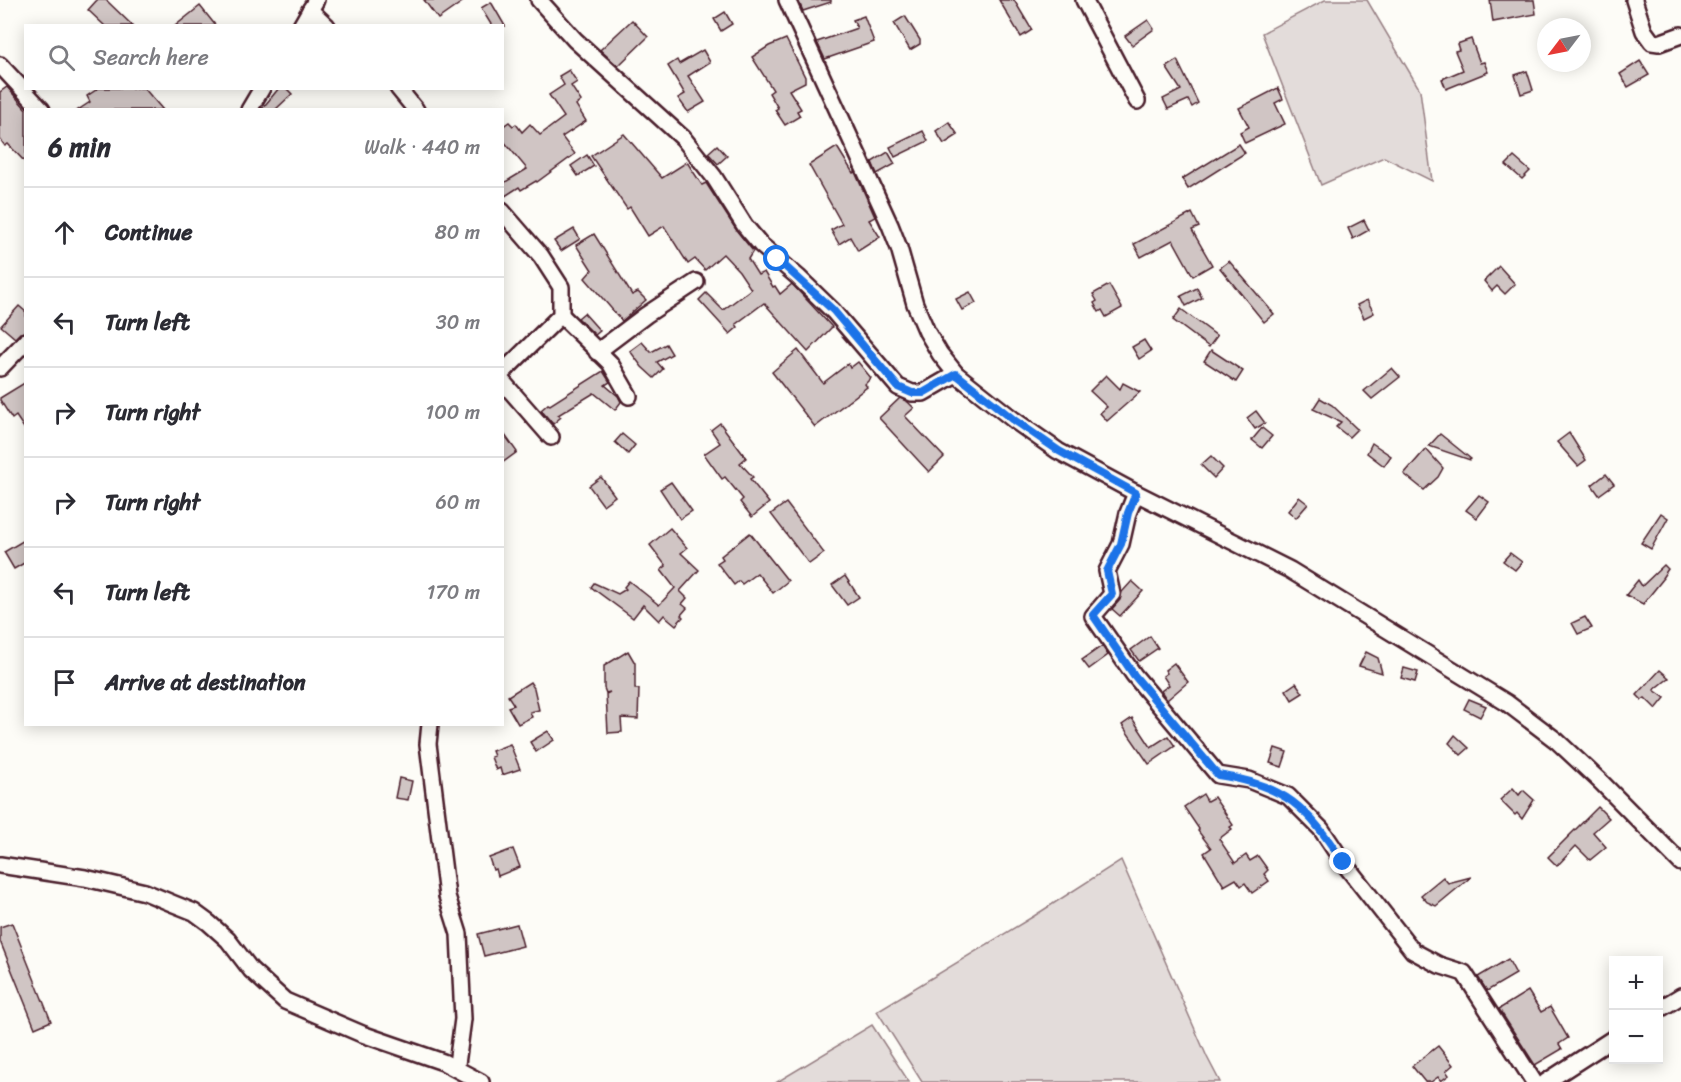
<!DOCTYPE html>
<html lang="en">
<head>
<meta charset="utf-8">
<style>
	body { margin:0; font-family:Sriracha,sans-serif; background:#f2f2f3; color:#2b2b33 }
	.controls { position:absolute; right:18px; bottom:18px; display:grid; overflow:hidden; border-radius:0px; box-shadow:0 3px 15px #0003 }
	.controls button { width:54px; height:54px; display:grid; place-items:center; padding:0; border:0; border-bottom:2px solid #e1e1e2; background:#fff; color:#2b2b33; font:30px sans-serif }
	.compass { position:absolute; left:1537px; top:18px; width:54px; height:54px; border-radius:50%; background:#fff; box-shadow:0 3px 15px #0003; rotate:238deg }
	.stop { position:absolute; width:18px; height:18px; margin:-14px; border:4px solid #1a73e8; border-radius:50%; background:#fff }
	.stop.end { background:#1a73e8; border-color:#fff; box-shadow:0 2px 6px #0008 }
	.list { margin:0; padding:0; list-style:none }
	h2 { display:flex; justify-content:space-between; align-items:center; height:78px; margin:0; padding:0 24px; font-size:26px }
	h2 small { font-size:20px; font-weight:400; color:#7c7c81 }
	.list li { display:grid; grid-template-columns:39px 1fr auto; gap:18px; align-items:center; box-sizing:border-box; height:90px; padding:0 24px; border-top:2px solid #e1e1e2 }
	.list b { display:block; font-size:22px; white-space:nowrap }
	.list em { font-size:20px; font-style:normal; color:#7c7c81 }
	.icon { flex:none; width:33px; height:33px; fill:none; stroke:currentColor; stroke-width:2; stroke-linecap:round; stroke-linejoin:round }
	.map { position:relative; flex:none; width:1681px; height:1082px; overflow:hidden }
	.search { position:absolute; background:#fff; box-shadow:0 3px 15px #0003; left:24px; top:24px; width:480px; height:66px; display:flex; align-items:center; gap:15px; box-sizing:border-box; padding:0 21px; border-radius:0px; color:#7c7c81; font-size:22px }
	.panel { position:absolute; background:#fff; box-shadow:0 3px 15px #0003; left:24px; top:108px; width:480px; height:618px; border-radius:0px }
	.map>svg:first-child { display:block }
	.green { fill:#e3dcda; stroke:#967e82; stroke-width:1.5 }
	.building { fill:#d0c5c4; stroke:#4a1f2b; stroke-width:1.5 }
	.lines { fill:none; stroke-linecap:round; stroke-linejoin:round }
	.minor-casing { stroke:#4a1f2b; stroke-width:20 }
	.minor { stroke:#fdfcf7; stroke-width:15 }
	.route { stroke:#1a73e8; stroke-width:8 }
</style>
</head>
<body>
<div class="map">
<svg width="1681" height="1082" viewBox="0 0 1681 1082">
	<rect width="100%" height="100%" fill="#fdfcf7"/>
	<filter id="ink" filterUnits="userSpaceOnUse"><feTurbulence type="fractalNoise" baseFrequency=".0167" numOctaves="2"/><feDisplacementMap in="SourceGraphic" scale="12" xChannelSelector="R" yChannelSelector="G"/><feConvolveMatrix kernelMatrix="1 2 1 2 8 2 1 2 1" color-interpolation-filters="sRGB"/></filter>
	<g filter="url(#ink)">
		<!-- green -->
		<g class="green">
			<path d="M1325 0H1367L1420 90 1432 181 1384 157 1321 185 1262 33Z"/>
			<path d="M1121 860 1207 1057 1220 1082H922L877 1011 1034 916Z"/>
			<path d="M872 1025 909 1082H777Z"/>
		</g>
		<!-- building -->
		<g class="building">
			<path d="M97 0H106L133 26H105L88 10Z"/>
			<path d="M424 0H465L438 19Z"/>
			<path d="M798 0H831V2L803 11Z"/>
			<path d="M999 0H1014L1032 30 1021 37Z"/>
			<path d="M1490 0H1534L1536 14 1493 22Z"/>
			<path d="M491 2 505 26H492L481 8Z"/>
			<path d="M200 6 216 26H175Z"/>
			<path d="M725 12 732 24 721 31 714 19Z"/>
			<path d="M864 16 874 42 825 59 817 42 857 28 853 20Z"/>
			<path d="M905 16 920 40V44L910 50 894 23Z"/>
			<path d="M632 20 648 37 618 66 600 50Z"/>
			<path d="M1148 20 1154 29 1132 45 1125 36Z"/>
			<path d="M786 39 805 77V82L789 90 801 109 797 111 800 116 785 125 775 110 778 108 769 93 773 90 752 57 769 46Z"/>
			<path d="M1471 39 1480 63 1484 62 1488 72 1446 89 1442 79 1463 70 1455 51 1459 50 1457 44Z"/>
			<path d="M703 50 710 62 688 76 705 102 688 112 678 98 685 94 668 66 677 60 679 64Z"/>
			<path d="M1177 60 1198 103 1192 107 1188 100 1168 109 1163 99 1181 90 1166 67Z"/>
			<path d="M1640 61 1649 75 1628 87 1620 74Z"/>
			<path d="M569 70 577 82 571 86 581 101 576 105 586 121 562 137 575 154 537 182 536 181 521 190 519 187 502 198V184L527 169 502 139V127L509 122 513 126 516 124 522 132 530 124 540 135 564 117 549 95 564 85 559 76Z"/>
			<path d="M1527 71 1533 90 1521 94 1515 75Z"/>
			<path d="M7 87 26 109V163L8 144 5 146 0 139V92Z"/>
			<path d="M99 88H144L163 110H78L90 102 87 96Z"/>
			<path d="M279 88H286L292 94 275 110H261Z"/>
			<path d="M1278 88 1283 99 1275 103 1285 124 1245 143 1240 132 1249 127 1239 108Z"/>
			<path d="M949 122 958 135 944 144 936 131Z"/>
			<path d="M923 131 928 141 895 157 890 147Z"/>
			<path d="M624 134 662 178 687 162 702 185 706 183 737 231 753 251 748 259 758 275 764 272 773 287 775 286 780 294 792 284 832 327 808 352 764 303 736 324 738 327 730 334 699 300 706 293 723 310 751 289 739 271 723 254 705 270 695 259 688 264 664 226 648 236 630 207 627 209 591 156Z"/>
			<path d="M1239 144 1245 153 1188 189 1182 179Z"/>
			<path d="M717 145 727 156 718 164 708 153Z"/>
			<path d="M837 147 853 173 855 172 875 217 869 220 880 237 858 251 850 237 839 244 831 230 842 224 809 165Z"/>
			<path d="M888 152 895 164 877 174 872 162Z"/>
			<path d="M587 155 594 166 578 176 571 166Z"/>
			<path d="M1514 157 1530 171 1522 179 1506 165Z"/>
			<path d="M1192 213 1199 227 1192 230 1212 265 1193 276 1173 240 1141 257 1134 244Z"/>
			<path d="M1364 220 1369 230 1353 239 1348 228Z"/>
			<path d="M574 229 580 239 561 251 554 241Z"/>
			<path d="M594 234 632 295 638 292 646 300 622 321 585 278 592 270 576 245Z"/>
			<path d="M1229 261 1274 314 1264 322 1220 268Z"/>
			<path d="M1499 266 1515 284 1505 294 1497 286 1492 291 1484 281Z"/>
			<path d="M1109 285 1122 308 1106 317 1102 310 1099 312 1094 303 1097 301 1093 294Z"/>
			<path d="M1197 288 1202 298 1186 306 1181 296Z"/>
			<path d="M970 292 976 303 962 310 956 299Z"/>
			<path d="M1367 300 1374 313 1364 318 1357 305Z"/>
			<path d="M19 306 26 312V332L20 333 15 338 1 326Z"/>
			<path d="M1181 309 1217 336 1209 347 1173 320Z"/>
			<path d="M584 313 600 331 595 335 578 318Z"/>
			<path d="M1144 340 1151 351 1139 359 1132 347Z"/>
			<path d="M642 342 651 352 666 344 672 354 657 362 663 369 654 378 642 367 630 351Z"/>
			<path d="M798 350 823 383 848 364 850 368 858 362 871 378 865 384 867 387 815 427 772 372Z"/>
			<path d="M1211 350 1243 371 1236 382 1204 361Z"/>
			<path d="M1392 368 1400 377 1372 399 1364 391Z"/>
			<path d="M603 371 610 382 605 385 618 396 621 402 615 410 594 393 558 415 561 417 553 424 541 410 548 404 550 405Z"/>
			<path d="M1106 375 1120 389 1123 383 1140 392 1107 421 1100 413 1107 407 1090 391Z"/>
			<path d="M26 382V431L16 416 12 419 0 400V398Z"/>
			<path d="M900 398 908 402 914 408 905 416 944 457 929 472 879 418Z"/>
			<path d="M1320 398 1332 405 1357 429 1349 437 1336 427 1341 422 1313 409Z"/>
			<path d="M1256 411 1265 423 1255 429 1247 418Z"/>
			<path d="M720 423 746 458 740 463 753 477 750 479 769 503 752 517 740 502 743 499 725 477 722 479 704 454 720 443 711 430Z"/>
			<path d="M1262 428 1272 436 1262 448 1252 440Z"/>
			<path d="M502 431 517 452 502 463Z"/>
			<path d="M1569 433 1586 460 1578 466 1557 442Z"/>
			<path d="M622 434 635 445 628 454 615 442Z"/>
			<path d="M1440 434 1471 459 1470 460 1429 446Z"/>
			<path d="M1372 443 1391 456 1384 466 1367 453Z"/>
			<path d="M1426 449 1443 468 1438 477 1424 490 1404 474Z"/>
			<path d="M1211 456 1223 468 1214 478 1201 465Z"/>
			<path d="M1606 474 1614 484 1599 495 1592 485Z"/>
			<path d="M601 477 615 496 603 505 589 486Z"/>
			<path d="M671 482 692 511 680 519 660 489Z"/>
			<path d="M1479 495 1489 502 1477 518 1466 510Z"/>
			<path d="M1299 497 1308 504 1296 518 1288 511Z"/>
			<path d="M786 503 824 553 809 564 771 514Z"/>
			<path d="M1661 513 1668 518 1651 549 1641 543Z"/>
			<path d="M670 528 687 548 681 553 699 570 680 591 687 598 682 604 687 608 681 615 683 617 676 625 664 615 659 621 643 605 633 618 591 587 594 583 618 594 626 589 624 587 629 581 659 605 675 588 661 570 666 566 650 545Z"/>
			<path d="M750 533 788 581 773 593 757 573 742 584 739 581 734 585 717 563 723 559 721 556Z"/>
			<path d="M26 539V562L14 569 4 552Z"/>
			<path d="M1510 553 1522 562 1515 570 1503 561Z"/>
			<path d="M1664 565 1668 569 1662 578 1663 579 1643 604 1626 595 1638 580 1642 586Z"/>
			<path d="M845 576 859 597 847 605 832 585Z"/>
			<path d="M1132 581 1143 591 1120 616 1112 609 1120 600 1122 592Z"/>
			<path d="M1585 617 1592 628 1578 634 1572 623Z"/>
			<path d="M1150 636 1158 648 1139 661 1131 650Z"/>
			<path d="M1102 646 1108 655 1089 669 1082 660Z"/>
			<path d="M628 651 635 663V689H639L638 719 621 718 622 732 608 733 606 694 610 692 606 693 604 688V666Z"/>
			<path d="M1366 652 1378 658 1382 673 1359 666Z"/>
			<path d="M1174 663 1188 682 1167 700 1161 691 1169 685 1163 676 1167 673 1165 670Z"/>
			<path d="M1404 668 1418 672 1415 682 1401 678Z"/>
			<path d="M1660 670 1669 678 1654 690 1665 698 1656 709 1645 698 1642 700 1637 695Z"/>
			<path d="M530 682 534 688 539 710 530 712 532 717 518 724 508 707 514 705 508 696Z"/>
			<path d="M1296 683 1303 693 1292 700 1286 690Z"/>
			<path d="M1469 699 1486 706 1480 717 1464 709Z"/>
			<path d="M1132 718 1151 747 1168 736 1175 746 1149 764 1122 725Z"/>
			<path d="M548 731 554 740 536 752 530 742Z"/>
			<path d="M1455 735 1469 748 1461 755 1449 743Z"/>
			<path d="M510 744 520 769 502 775 500 768 496 770 491 757 494 756 492 751Z"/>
			<path d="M1275 748 1287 752 1282 767 1270 763Z"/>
			<path d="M399 778 412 781 408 800 395 798Z"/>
			<path d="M1513 788 1519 795 1523 790 1534 800 1522 819 1517 813 1515 815 1500 800Z"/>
			<path d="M1203 794 1207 801 1214 797 1233 825 1230 827 1232 829 1219 839 1235 863 1246 855 1250 861 1258 856 1268 870 1264 874 1269 881 1252 893 1245 883 1241 886 1236 879 1224 886 1204 853 1211 848 1198 831 1199 829 1184 807Z"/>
			<path d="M1598 807 1609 818 1593 832 1606 847 1590 860 1576 846 1557 866 1548 857Z"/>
			<path d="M513 849 520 867 498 876 496 869 493 870 489 858Z"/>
			<path d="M1443 877 1448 883 1471 877 1436 906 1427 902 1421 895Z"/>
			<path d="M12 923 51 1021 35 1028 0 941V927Z"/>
			<path d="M517 924 523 946 484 956 478 934Z"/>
			<path d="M1508 959 1516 974 1487 991 1478 977Z"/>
			<path d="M1528 991 1541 1012 1550 1007 1568 1038 1559 1044 1562 1049 1535 1065 1499 1009Z"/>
			<path d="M1438 1046 1453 1065 1446 1071 1449 1075 1441 1081 1438 1077 1431 1082H1425L1412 1066Z"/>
		</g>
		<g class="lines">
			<defs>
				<g id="minor">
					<path d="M539 0 575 40 683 138 714 177 745 226 761 245 798 277 833 311 898 387 912 393H923L956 374"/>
					<path d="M787 0 890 225 899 248 915 304 927 332 940 354 956 374 1014 420 1058 451 1136 493 1290 570 1507 703 1557 741 1601 782 1681 863"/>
					<path d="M1084 0 1137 101"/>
					<path d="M1634 0 1644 31 1652 42 1659 43 1681 35"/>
					<path d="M310 10 327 26"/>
					<path d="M301 26 316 0"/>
					<path d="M0 65 42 110"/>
					<path d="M398 88 416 110"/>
					<path d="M249 110 262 88"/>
					<path d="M502 211 541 256 561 287V315L502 373"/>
					<path d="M561 315 610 363 629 396"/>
					<path d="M597 352 646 315 696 282"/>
					<path d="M0 368 26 341"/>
					<path d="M502 381 551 437"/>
					<path d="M1136 493 1128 513 1121 544 1107 571 1112 594 1093 616 1134 675 1218 775 1249 780 1288 796 1321 829 1343 862 1413 951 1439 965 1464 973 1534 1082"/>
					<path d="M430 724 428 744 447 896 459 934 463 1019 457 1064"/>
					<path d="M0 865 85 878 145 892 174 904 194 912 209 923 228 940 251 970 285 1001 362 1034 443 1062 481 1082"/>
					<path d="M1658 1010 1681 996"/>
					<path d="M1546 1082 1614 1038"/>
				</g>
			</defs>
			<!-- minor casing -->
			<use href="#minor" class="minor-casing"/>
			<!-- minor -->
			<use href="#minor" class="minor"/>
		</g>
	</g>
	<g class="lines" filter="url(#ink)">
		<!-- route -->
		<path class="route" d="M777 259 833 310 898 387 912 393H923L956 374 1014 420 1059 451 1136 493 1128 513 1121 544 1107 571 1112 594 1093 615 1134 675 1218 775C1285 785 1307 807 1343 862"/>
	</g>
</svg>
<div class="controls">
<button>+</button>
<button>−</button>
</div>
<svg class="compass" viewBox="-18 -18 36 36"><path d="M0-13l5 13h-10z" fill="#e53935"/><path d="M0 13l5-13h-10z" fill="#7c7c81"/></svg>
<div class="stop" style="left:777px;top:259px"></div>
<div class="stop end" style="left:1343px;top:862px"></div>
<div class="search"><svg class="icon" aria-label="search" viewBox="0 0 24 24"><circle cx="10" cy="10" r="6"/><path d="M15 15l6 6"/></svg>Search here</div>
<section class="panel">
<h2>6 min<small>Walk · 440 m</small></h2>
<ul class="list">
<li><svg class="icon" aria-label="ahead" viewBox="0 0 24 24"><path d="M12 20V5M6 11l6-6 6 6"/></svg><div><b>Continue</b></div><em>80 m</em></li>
<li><svg class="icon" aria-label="left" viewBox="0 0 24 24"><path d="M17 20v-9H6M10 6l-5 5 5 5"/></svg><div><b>Turn left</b></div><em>30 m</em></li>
<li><svg class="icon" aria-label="right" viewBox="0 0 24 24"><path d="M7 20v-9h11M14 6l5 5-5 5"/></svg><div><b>Turn right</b></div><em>100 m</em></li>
<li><svg class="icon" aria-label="right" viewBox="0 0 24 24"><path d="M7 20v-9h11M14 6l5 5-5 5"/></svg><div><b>Turn right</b></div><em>60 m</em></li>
<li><svg class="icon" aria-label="left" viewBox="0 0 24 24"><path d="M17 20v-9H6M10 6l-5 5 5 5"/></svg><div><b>Turn left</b></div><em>170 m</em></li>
<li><svg class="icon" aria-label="arrive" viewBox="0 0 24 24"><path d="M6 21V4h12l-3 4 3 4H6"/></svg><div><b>Arrive at destination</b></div></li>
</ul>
</section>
</div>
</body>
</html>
